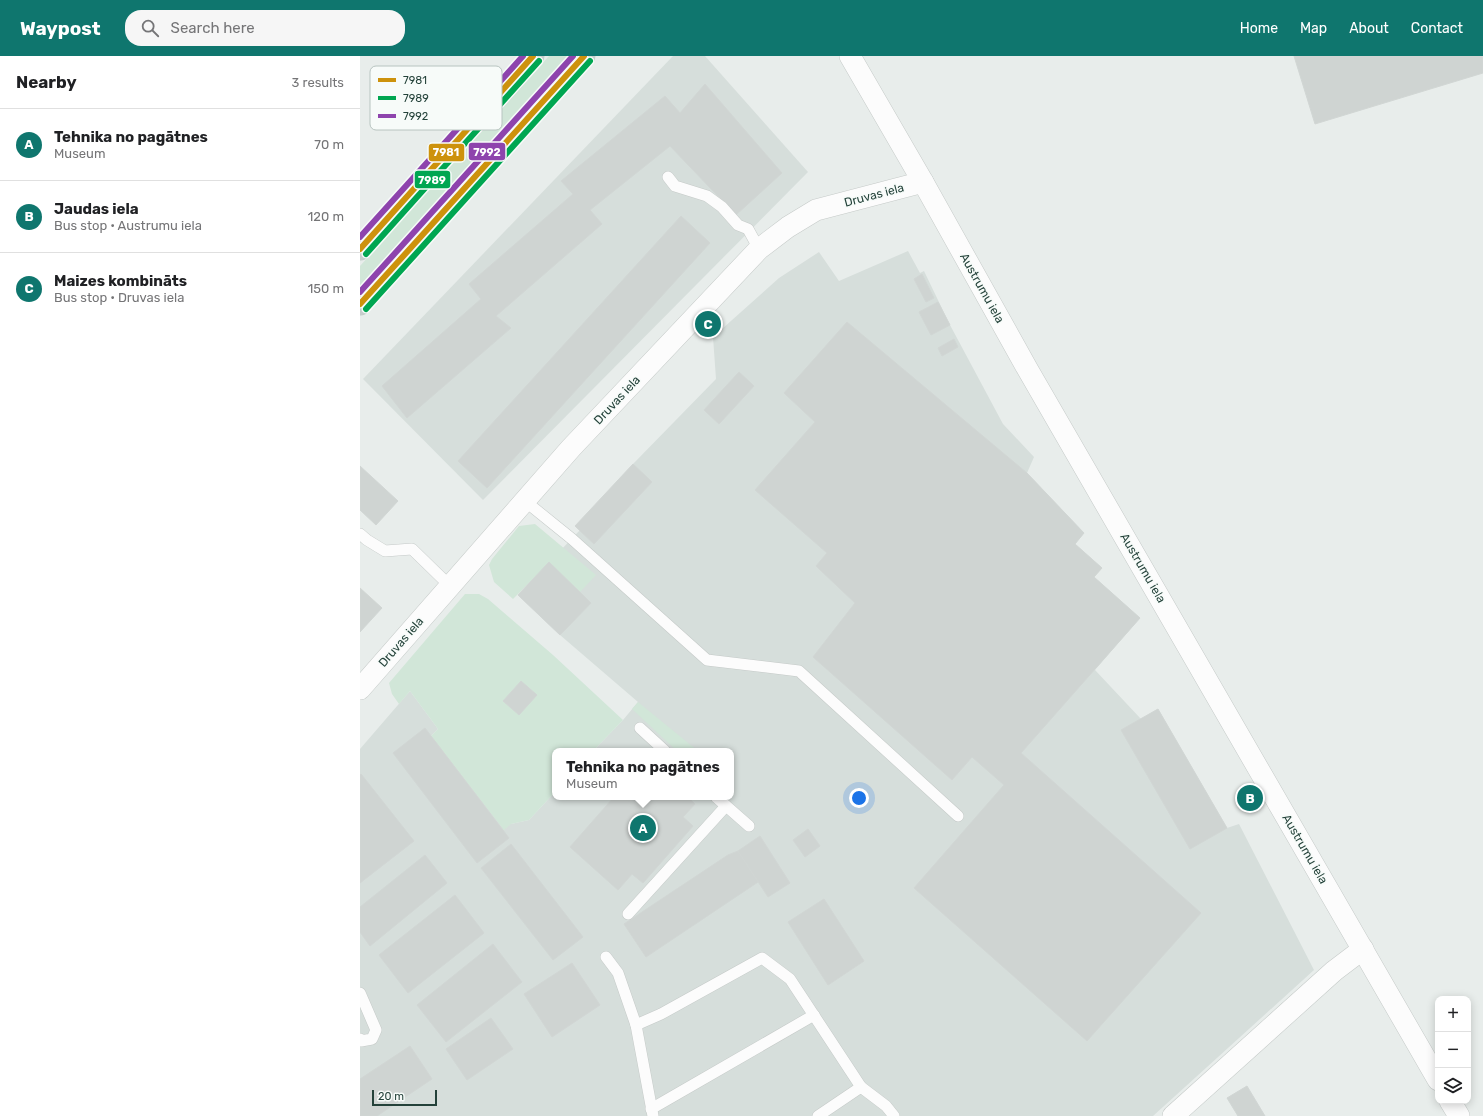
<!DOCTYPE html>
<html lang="en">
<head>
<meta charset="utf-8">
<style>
	body { margin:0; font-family:Rubik,sans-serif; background:#f6f6f6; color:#202124 }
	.controls { position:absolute; right:12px; bottom:12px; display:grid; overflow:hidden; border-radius:8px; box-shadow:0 2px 10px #0003 }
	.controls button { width:36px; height:36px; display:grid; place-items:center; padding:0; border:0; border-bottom:1px solid #e0e0e0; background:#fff; color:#202124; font:20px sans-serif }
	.scale { position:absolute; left:12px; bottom:10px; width:65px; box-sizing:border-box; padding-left:4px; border:2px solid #24423a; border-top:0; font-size:11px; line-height:14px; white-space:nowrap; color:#24423a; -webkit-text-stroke:3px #f7fbf9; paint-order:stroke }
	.you { position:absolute; left:499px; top:742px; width:14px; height:14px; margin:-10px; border:3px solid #fff; border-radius:50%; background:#1a73e8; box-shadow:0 0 0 6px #1a73e833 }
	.badge { display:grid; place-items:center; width:26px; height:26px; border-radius:50%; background:#0f766e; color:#fff; font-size:13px; font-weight:700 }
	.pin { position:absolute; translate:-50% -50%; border:2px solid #fff; box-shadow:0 1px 4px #0006 }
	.popup { position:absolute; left:192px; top:692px; width:182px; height:52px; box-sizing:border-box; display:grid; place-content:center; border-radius:8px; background:#fff; filter:drop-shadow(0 1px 3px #0005); font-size:13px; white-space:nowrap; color:#757577 }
	.popup b { font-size:15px; color:#202124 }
	.popup::after { content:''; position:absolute; left:50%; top:100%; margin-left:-8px; border:8px solid transparent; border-top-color:#fff }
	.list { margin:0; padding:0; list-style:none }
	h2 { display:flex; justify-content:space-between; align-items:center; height:52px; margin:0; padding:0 16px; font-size:17px }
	h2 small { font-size:13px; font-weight:400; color:#757577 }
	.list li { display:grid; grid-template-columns:26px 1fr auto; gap:12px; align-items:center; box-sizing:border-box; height:72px; padding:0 16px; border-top:1px solid #e0e0e0 }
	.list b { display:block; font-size:15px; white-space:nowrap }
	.list p { margin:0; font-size:13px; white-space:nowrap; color:#757577 }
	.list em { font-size:13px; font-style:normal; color:#757577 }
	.icon { flex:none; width:22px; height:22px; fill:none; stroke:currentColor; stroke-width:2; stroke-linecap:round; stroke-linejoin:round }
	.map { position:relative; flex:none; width:1123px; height:1060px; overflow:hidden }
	header { display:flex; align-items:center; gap:24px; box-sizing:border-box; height:56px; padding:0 20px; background:#0f766e; color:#fff }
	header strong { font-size:19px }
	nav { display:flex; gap:22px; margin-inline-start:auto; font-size:14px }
	.search { width:280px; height:36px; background:#f6f6f6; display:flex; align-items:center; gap:10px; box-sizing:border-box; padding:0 14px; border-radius:16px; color:#757577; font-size:15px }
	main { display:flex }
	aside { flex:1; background:#fff }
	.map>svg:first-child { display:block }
	.built { fill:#d6dedb }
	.green { fill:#d1e6d8 }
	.building { fill:#cfd4d2; stroke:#d1d6d4 }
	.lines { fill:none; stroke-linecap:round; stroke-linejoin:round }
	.service-casing { stroke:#c5cac8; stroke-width:12 }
	.minor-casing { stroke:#c5cac8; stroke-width:22 }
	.trunk-casing { stroke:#c3ccc9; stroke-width:23 }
	.service { stroke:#fcfcfc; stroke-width:11 }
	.minor { stroke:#fcfcfc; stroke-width:21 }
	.trunk { stroke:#c6cecc; stroke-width:22 }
	.bus-1-casing { stroke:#f7fbf9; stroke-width:9 }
	.bus-2-casing { stroke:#f7fbf9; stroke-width:9 }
	.bus-3-casing { stroke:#f7fbf9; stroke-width:9 }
	.bus-1 { stroke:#cd920c; stroke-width:6 }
	.bus-2 { stroke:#00a651; stroke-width:6 }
	.bus-3 { stroke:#8e44ad; stroke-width:6 }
	.labels { text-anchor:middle; stroke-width:3; stroke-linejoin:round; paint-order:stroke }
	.street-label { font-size:12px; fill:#24423a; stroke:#f7fbf9 }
	.key { fill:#f7fbf9; stroke:#b8c4c0; stroke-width:1 }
	.key-label { font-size:11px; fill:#24423a }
	.line-badge { stroke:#f7fbf9; stroke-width:1.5 }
	.badge-label { font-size:11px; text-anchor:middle; font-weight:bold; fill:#fff }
</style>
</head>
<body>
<header>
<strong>Waypost</strong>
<div class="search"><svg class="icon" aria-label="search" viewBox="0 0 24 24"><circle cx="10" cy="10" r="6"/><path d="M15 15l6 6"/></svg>Search here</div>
<nav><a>Home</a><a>Map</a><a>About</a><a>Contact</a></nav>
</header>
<main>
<aside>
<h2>Nearby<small>3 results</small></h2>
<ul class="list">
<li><span class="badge">A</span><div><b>Tehnika no pagātnes</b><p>Museum</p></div><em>70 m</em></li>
<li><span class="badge">B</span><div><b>Jaudas iela</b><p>Bus stop · Austrumu iela</p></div><em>120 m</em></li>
<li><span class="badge">C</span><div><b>Maizes kombināts</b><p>Bus stop · Druvas iela</p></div><em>150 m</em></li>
</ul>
</aside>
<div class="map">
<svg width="1123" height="1060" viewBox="0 0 1123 1060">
	<rect width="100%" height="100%" fill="#e8edeb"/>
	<!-- built -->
	<g class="built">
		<path d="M313 0H345L448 116 123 444 3 323Z"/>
		<path d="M548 195 560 217 564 215 590 269 643 368 674 401 667 417 724 477 715 488 742 512 734 521 780 562 735 614 781 663 798 653 867 772 879 768 954 914 793 1060H0V693L50 635 78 673 71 680 151 768 169 764 195 736V741H371V695H233L263 664 278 646 200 579 158 539 220 474 216 470 273 408 356 323 353 281 419 222 459 196 479 225Z"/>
	</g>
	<!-- green -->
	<g class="green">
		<path d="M189 0H211L0 230V210Z"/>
		<path d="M175 468 236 519 220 536 189 507 153 543 134 526 129 509 132 503 159 470Z"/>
		<path d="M105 538H119L128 543 193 599 263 664 233 695H195V736L169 764 151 768 144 774 71 680 78 673 50 635 39 648 32 638 29 627Z"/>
		<path d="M278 646 338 695H317L272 653Z"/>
	</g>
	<!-- building -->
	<g class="building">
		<path d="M934 0H1123V17L955 68Z"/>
		<path d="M345 28 422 117 376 159 310 90 230 154 242 168 136 260 151 272 47 362 22 330 121 243 109 228 213 138 201 125 305 40 320 57Z"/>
		<path d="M321 160 350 187 127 432 98 405Z"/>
		<path d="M562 218 574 242 566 246 554 223Z"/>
		<path d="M578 246 590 269 571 279 559 256Z"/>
		<path d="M487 266 667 417 724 477 715 488 742 512 734 521 780 562 661 697 841 857 727 985 554 832 644 729 612 701 592 724 453 601 495 547 456 510 467 497 395 434 455 366 424 337Z"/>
		<path d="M594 283 598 291 582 300 578 292Z"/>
		<path d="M379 316 394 330 359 368 344 354Z"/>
		<path d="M273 408 292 426 234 488 215 470Z"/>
		<path d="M0 410 38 445 16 469 0 454Z"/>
		<path d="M189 506 231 547 200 579 158 539Z"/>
		<path d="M0 532 22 552 0 576Z"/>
		<path d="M161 625 177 639 159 659 143 645Z"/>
		<path d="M798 653 867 772 830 793 761 674Z"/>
		<path d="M65 672 149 782 117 807 33 697Z"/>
		<path d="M1 718 54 785 0 827V719Z"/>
		<path d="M254 741H328L335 748 323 761 333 770 283 827 272 818 258 834 210 791Z"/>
		<path d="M448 773 460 790 445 801 433 784Z"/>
		<path d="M400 780 430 827 408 841 378 795Z"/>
		<path d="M151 788 223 881 193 904 121 812Z"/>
		<path d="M378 795 398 826 286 901 264 868 368 799Z"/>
		<path d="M65 799 87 827 10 890 0 876V851Z"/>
		<path d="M95 839 124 877 48 937 19 899Z"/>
		<path d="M464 843 504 905 468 929 428 866Z"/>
		<path d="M133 888 162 926 86 986 57 949Z"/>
		<path d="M212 907 240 949 192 981 164 938Z"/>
		<path d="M131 962 153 993 107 1024 86 993Z"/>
		<path d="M50 990 72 1023 17 1060H0V1023Z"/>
		<path d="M887 1030 905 1060H878L867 1042Z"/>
	</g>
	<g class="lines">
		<defs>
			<g id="service">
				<path d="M308 121 315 130 347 140 362 151 378 169 388 173 399 193"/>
				<path d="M165 445 212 483 347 604 439 615 598 760"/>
				<path d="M0 478 7 484 25 495 52 493 90 530"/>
				<path d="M280 672 305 695"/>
				<path d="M356 741 389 770"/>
				<path d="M268 858 366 750"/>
				<path d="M246 901 258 917 276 969 293 1060"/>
				<path d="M0 937 16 974 12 983 1 985 0 983"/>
				<path d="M276 969 301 958 402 902 430 923 501 1031"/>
				<path d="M291 1053 454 959"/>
				<path d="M458 1060 501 1031 526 1050 534 1060"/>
			</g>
			<g id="minor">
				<path d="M490 0 563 126 668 314 1078 1024"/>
				<path d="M0 633 211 392 399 193 428 171 456 154 563 126"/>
				<path d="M1090 1045 1099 1060"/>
				<path d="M813 1060 974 915 1003 893"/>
			</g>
			<g id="trunk">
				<path d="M0 193 151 26 173 0"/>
				<path d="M0 248 224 0"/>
			</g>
		</defs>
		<!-- service casing -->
		<use href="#service" class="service-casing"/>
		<!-- minor casing -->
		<use href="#minor" class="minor-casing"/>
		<!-- trunk casing -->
		<use href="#trunk" class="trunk-casing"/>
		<!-- service -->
		<use href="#service" class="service"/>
		<!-- minor -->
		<use href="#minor" class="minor"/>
		<!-- trunk -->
		<use href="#trunk" class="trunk"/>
		<defs>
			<g id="bus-1">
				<path d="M0 193 173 0"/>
				<path d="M0 248 224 0"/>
			</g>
			<g id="bus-2">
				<path d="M6 198 179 5"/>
				<path d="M6 253 230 5"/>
			</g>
			<g id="bus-3">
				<path d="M0 181 163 0"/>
				<path d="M0 236 213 0"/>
			</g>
		</defs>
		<!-- bus-1 casing -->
		<use href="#bus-1" class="bus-1-casing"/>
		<!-- bus-2 casing -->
		<use href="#bus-2" class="bus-2-casing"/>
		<!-- bus-3 casing -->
		<use href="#bus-3" class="bus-3-casing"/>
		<!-- bus-1 -->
		<use href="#bus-1" class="bus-1"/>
		<!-- bus-2 -->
		<use href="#bus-2" class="bus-2"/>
		<!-- bus-3 -->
		<use href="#bus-3" class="bus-3"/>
	</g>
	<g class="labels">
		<!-- street labels -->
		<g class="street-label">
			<text transform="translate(514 139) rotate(-15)" y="4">Druvas iela</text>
			<text transform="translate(622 232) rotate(61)" y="4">Austrumu iela</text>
			<text transform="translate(257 344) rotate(-47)" y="4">Druvas iela</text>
			<text transform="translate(783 512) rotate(60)" y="4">Austrumu iela</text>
			<text transform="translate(41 586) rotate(-49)" y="4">Druvas iela</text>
			<text transform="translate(945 793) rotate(60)" y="4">Austrumu iela</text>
		</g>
	</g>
	<!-- legend -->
	<rect x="10" y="10" width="132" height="64" rx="6" class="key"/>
	<rect x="18" y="22" width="18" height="4" fill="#cd920c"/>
	<rect x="18" y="40" width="18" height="4" fill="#00a651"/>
	<rect x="18" y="58" width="18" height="4" fill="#8e44ad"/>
	<g class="key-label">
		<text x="43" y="28">7981</text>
		<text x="43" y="46">7989</text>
		<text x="43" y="64">7992</text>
	</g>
	<g class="line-badge">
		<rect x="108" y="86" width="38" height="19" rx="4" fill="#8e44ad"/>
		<rect x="68" y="87" width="37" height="19" rx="4" fill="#cd920c"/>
		<rect x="54" y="114" width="37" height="19" rx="4" fill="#00a651"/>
	</g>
	<g class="badge-label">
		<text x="127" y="100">7992</text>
		<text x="86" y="100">7981</text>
		<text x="72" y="128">7989</text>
	</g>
</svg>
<div class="controls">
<button>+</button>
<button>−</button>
<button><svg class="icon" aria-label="layers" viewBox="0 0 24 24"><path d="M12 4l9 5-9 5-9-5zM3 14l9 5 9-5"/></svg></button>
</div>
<div class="scale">20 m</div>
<div class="you"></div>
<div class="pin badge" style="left:283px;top:772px">A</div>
<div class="popup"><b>Tehnika no pagātnes</b>Museum</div>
<div class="pin badge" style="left:890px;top:742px">B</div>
<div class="pin badge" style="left:348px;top:268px">C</div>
</div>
</main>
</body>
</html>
